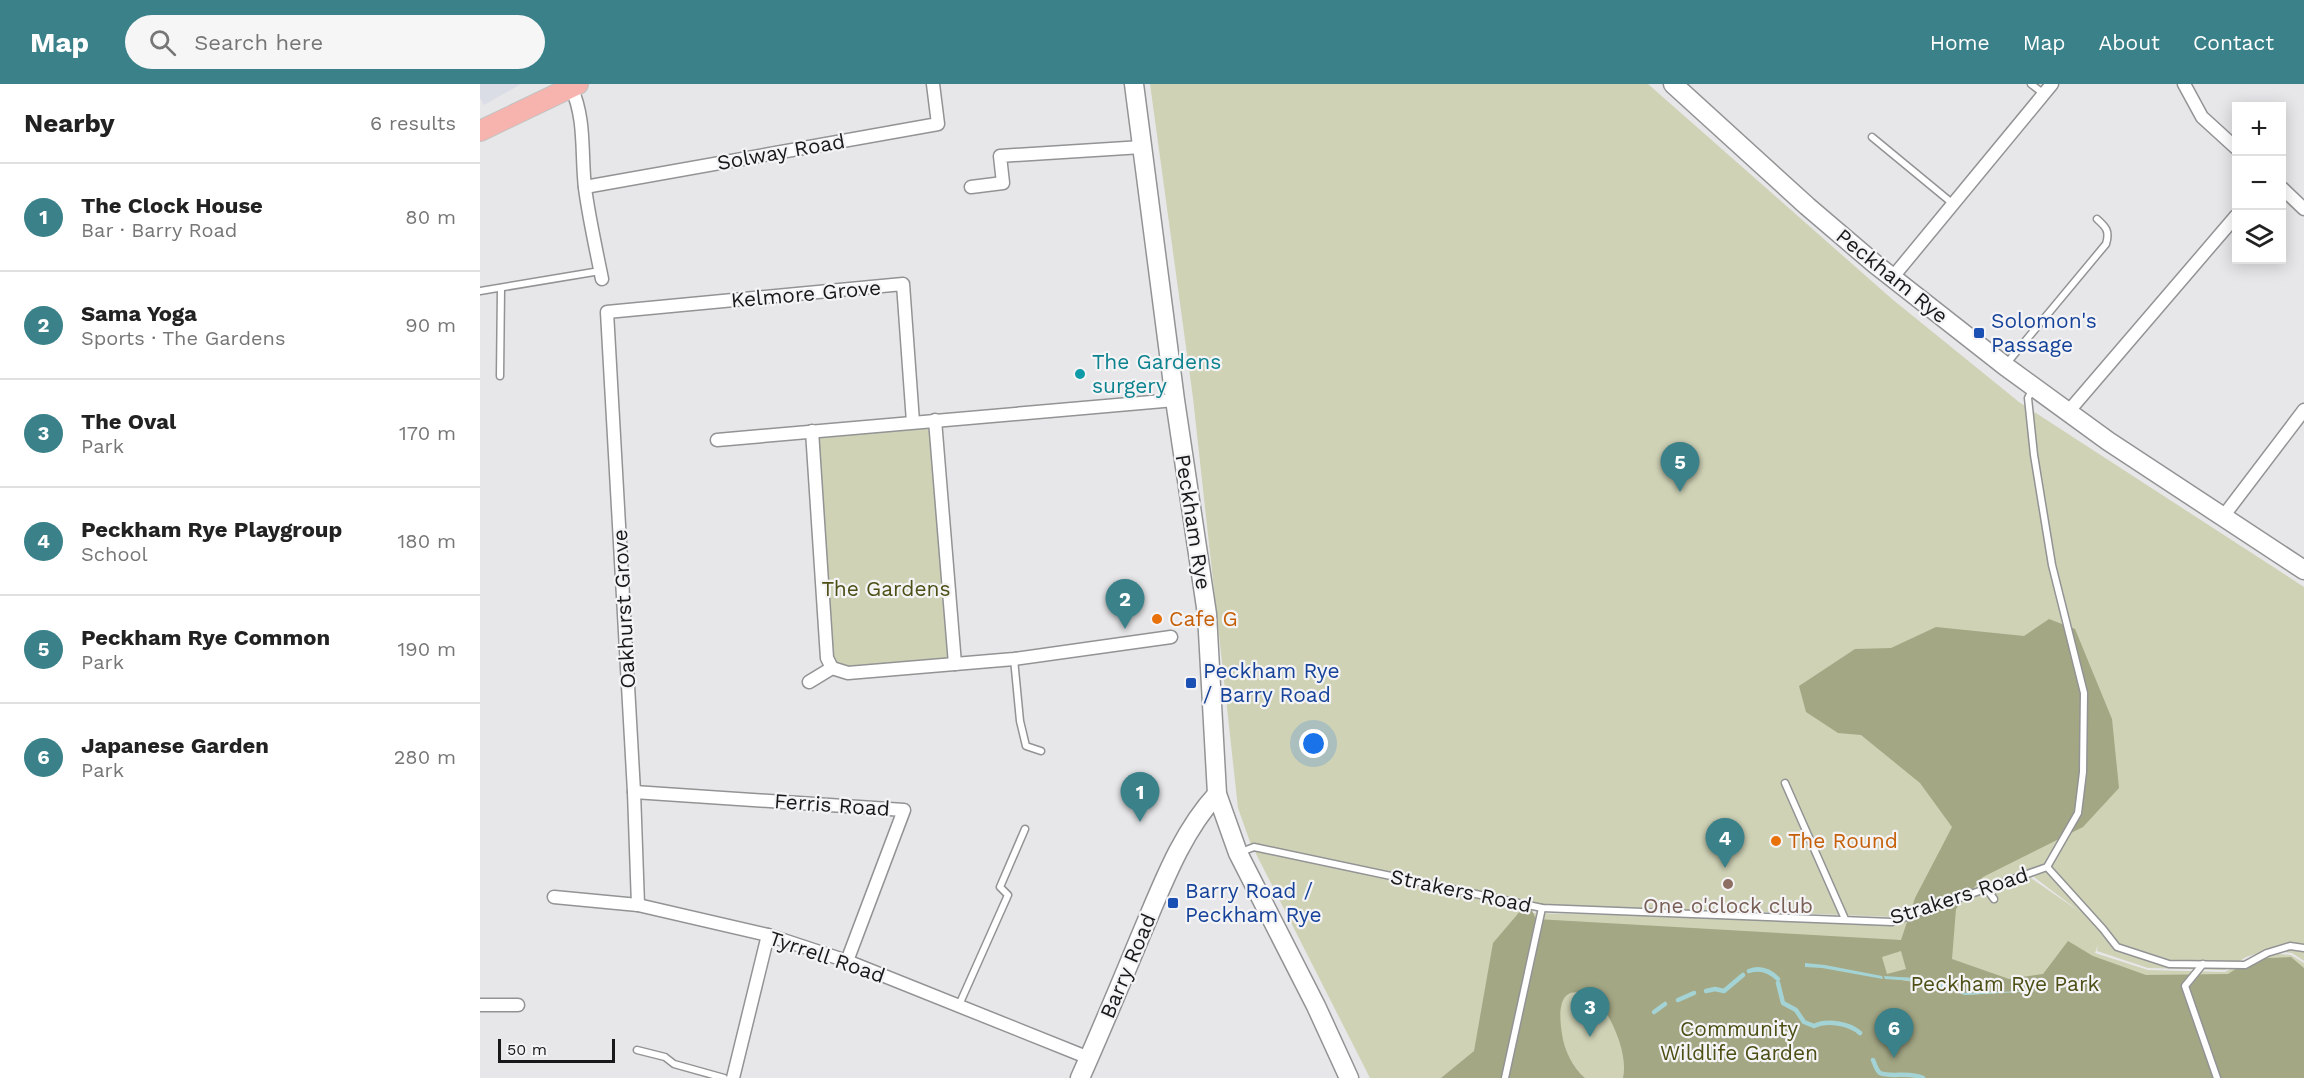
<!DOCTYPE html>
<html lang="en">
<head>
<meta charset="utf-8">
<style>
	body { margin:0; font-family:"Work Sans",sans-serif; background:#f6f6f6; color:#222 }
	.controls { position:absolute; right:18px; top:18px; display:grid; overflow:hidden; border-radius:0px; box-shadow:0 3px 15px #0003 }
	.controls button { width:54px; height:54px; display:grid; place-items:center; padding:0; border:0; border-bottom:2px solid #e0e0e0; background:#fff; color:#222; font:30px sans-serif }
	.scale { position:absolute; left:18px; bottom:15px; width:117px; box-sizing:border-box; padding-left:6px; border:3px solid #191919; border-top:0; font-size:16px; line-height:21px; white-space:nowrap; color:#191919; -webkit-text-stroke:4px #f4f4f6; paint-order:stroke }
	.you { position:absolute; left:834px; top:660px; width:21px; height:21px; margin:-15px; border:4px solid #fff; border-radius:50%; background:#1a73e8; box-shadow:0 0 0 9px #1a73e833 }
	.badge { display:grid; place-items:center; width:39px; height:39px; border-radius:50%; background:#3a818a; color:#fff; font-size:20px; font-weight:700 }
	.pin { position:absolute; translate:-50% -50px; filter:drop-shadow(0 2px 3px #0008) }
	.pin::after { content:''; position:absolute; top:32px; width:21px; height:18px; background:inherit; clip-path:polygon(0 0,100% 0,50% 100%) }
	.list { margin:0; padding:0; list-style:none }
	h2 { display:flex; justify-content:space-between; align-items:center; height:78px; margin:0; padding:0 24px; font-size:26px }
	h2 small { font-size:20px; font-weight:400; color:#767676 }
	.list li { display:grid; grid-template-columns:39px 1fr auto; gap:18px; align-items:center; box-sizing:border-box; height:108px; padding:0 24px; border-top:2px solid #e0e0e0 }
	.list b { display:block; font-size:22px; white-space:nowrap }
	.list p { margin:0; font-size:20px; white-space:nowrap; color:#767676 }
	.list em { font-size:20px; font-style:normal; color:#767676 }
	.icon { flex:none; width:33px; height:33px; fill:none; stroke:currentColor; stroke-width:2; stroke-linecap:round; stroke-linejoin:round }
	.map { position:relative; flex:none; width:1824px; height:994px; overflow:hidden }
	header { display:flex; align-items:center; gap:36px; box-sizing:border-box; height:84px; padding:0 30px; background:#3a818a; color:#fff }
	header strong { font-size:28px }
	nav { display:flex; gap:33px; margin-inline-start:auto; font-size:21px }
	.search { width:420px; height:54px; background:#f6f6f6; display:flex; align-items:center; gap:15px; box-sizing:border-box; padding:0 21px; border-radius:33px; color:#767676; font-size:22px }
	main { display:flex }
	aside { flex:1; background:#fff }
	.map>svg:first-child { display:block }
	.built { fill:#dadde6 }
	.green { fill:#cfd2b5 }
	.forest { fill:#a4a784; fill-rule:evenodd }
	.water { fill:#a4d3d5 }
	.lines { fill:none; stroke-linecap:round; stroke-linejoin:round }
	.stream { stroke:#a4d3d5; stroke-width:4.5 }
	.lane-casing { stroke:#929394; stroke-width:9 }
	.street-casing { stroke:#929394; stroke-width:15 }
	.secondary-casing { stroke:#929394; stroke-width:21 }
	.primary-casing { stroke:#c3c3c3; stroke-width:22 }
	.lane { stroke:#fff; stroke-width:6 }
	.street { stroke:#fff; stroke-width:12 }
	.secondary { stroke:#fff; stroke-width:18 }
	.primary { stroke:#f7b3ad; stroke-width:20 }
	.transit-dot { fill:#1a4fb4; stroke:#f4f4f6; stroke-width:2 }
	.culture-dot { fill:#0f9aa8; stroke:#f4f4f6; stroke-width:2 }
	.food-dot { fill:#e8710a; stroke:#f4f4f6; stroke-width:2 }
	.education-dot { fill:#8d6e63; stroke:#f4f4f6; stroke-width:2 }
	.labels { text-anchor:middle; stroke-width:4.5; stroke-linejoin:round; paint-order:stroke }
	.street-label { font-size:21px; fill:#191919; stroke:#f4f4f6 }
	.transit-label { font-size:21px; fill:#164399; stroke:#f4f4f6; text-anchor:start }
	.culture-label { font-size:21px; fill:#0d838f; stroke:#f4f4f6; text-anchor:start }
	.park-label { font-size:21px; fill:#4d4f15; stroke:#f4f4f6 }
	.food-label { font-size:21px; fill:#c56008; stroke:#f4f4f6; text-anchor:start }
	.education-label { font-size:21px; fill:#785e54; stroke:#f4f4f6 }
</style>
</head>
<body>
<header>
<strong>Map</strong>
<div class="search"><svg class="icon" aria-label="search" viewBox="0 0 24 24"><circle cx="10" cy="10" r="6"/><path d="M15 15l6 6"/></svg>Search here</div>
<nav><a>Home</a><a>Map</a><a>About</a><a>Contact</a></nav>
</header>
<main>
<aside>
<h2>Nearby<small>6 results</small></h2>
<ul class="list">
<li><span class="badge">1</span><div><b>The Clock House</b><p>Bar · Barry Road</p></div><em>80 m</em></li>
<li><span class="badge">2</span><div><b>Sama Yoga</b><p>Sports · The Gardens</p></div><em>90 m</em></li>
<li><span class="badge">3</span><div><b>The Oval</b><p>Park</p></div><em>170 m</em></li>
<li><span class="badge">4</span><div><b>Peckham Rye Playgroup</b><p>School</p></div><em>180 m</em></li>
<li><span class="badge">5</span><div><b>Peckham Rye Common</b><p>Park</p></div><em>190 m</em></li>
<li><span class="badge">6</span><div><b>Japanese Garden</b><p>Park</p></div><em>280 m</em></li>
</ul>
</aside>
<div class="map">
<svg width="1824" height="994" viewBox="0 0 1824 994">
	<rect width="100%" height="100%" fill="#e7e7e9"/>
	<!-- built -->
	<path class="built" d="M0 0H41L4 21 0 14Z"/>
	<!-- green -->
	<g class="green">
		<path d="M670 0H1168L1412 215 1539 318 1824 503V877L1812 869 1789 866 1766 873 1745 886 1668 884 1617 867 1618 861 1615 869 1668 886 1745 888 1767 875 1789 869 1811 871 1824 879V994H1030L1049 829 1234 833 1413 841 1545 790 1600 828 1546 787 1412 833 1236 826H1048L1020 994H890L770 758 758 724 713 314Z"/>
		<path d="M451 342 470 575 369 583 357 580 352 572 336 351Z"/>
	</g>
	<!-- forest -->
	<path class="forest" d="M1569 535 1595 545 1632 635 1639 704 1603 743 1503 793 1476 825 1472 875 1529 895 1563 890 1588 857 1613 872 1666 891 1748 890 1768 877 1788 874 1811 873 1824 884V994H1143C1148 973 1135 941 1123 924 1120 918 1112 912 1105 910 1077 901 1079 931 1082 950 1084 966 1093 984 1105 994H961L994 967 1013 859 1048 818 1056 835 1421 856 1435 814 1472 743 1440 699 1381 651 1358 649 1326 628 1319 602 1375 565 1411 564 1456 543 1544 552ZM1421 867 1426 885 1407 890 1402 873ZM1404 893 1434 894 1464 900 1483 909 1556 907 1485 911 1462 903Z"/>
	<!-- water -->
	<g class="water">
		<path d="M1325 879 1345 881 1402 892 1403 895 1342 884 1325 883Z"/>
		<path d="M1404 892 1434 894 1464 900 1483 909 1556 907 1485 911 1462 903 1434 897 1405 895Z"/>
	</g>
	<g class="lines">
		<!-- stream -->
		<g class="stream">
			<path d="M1269 887C1280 883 1290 887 1298 895"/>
			<path d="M1298 899 1303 919 1316 926 1324 938 1334 942C1347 936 1369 939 1380 949"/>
			<path d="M1226 907 1235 905 1244 907 1263 891"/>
			<path d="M1198 916 1214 909"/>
			<path d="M1174 928 1185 920"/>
			<path d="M1393 976C1395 980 1396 986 1400 989 1412 994 1429 987 1443 994"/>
		</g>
		<defs>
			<g id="lane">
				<path d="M1551 0 1564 10"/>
				<path d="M1392 53 1472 119"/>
				<path d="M0 207 120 187"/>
				<path d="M1527 279 1626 160C1630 147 1626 143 1617 135"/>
				<path d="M20 292 21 204"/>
				<path d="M534 575 540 637 546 662 561 667"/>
				<path d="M1305 699 1365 835"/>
				<path d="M761 768 774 763 1062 824 1412 838 1567 783 1598 729 1603 688 1604 609 1572 481 1554 371 1548 314 1552 306"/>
				<path d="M1567 783 1623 845 1637 863 1689 880 1765 881 1787 869 1810 862 1824 864"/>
				<path d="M1506 804 1514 815"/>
				<path d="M1723 880 1705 902 1737 994"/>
				<path d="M479 921 528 811 520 803 545 745"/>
				<path d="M157 966 185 973 194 980 244 994"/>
				<path d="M1025 994 1062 824"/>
			</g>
			<g id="street">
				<path d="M1704 0 1722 33 1756 64"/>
				<path d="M91 3C106 35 101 70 105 104 109 134 116 165 122 195"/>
				<path d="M105 103 458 40 453 0"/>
				<path d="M491 103 523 99 520 72 662 63"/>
				<path d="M1802 104 1824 125"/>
				<path d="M1412 194 1572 0"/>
				<path d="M1588 328 1756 132"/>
				<path d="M455 336 475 580"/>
				<path d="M332 347 347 574 352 584"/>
				<path d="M237 356 695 316"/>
				<path d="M1742 434 1824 326"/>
				<path d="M329 598 352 584 368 589 534 575 691 553"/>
				<path d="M154 708 424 726 367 877"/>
				<path d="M74 813 158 821 288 851 367 877 609 974"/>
				<path d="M158 821 154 708 127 228 423 200 433 338"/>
				<path d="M0 921H38"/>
				<path d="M253 994 288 851"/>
			</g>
			<g id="secondary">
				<path d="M654 0 695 316 727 530 737 710 758 769 836 922 869 994"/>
				<path d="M1193 0 1327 122 1395 180 1525 282 1628 357 1824 486"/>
				<path d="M600 994C622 945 642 896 663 846 683 799 702 748 737 710"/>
			</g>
			<path id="primary" d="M0 47 98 0"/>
		</defs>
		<!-- lane casing -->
		<use href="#lane" class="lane-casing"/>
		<!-- street casing -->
		<use href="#street" class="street-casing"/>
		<!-- secondary casing -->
		<use href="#secondary" class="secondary-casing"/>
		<!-- primary casing -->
		<use href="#primary" class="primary-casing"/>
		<!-- lane -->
		<use href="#lane" class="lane"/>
		<!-- street -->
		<use href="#street" class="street"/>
		<!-- secondary -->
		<use href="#secondary" class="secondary"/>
		<!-- primary -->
		<use href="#primary" class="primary"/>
	</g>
	<!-- markers -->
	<g class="transit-dot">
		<rect x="1493" y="243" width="12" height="12" rx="3"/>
		<rect x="705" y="593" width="12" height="12" rx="3"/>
		<rect x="687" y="813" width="12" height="12" rx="3"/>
	</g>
	<circle class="culture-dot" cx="600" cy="290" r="6"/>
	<g class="food-dot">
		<circle cx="677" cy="535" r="6"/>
		<circle cx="1296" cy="757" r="6"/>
	</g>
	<circle class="education-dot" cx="1248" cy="800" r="6"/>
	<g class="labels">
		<!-- street labels -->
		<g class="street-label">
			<text transform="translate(301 68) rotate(-10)" y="7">Solway Road</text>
			<text transform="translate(1412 192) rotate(39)" y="7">Peckham Rye</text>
			<text transform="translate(326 210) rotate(-5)" y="7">Kelmore Grove</text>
			<text transform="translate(713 438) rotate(81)" y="7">Peckham Rye</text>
			<text transform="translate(144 525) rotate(-93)" y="7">Oakhurst Grove</text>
			<text transform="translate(352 721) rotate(4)" y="7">Ferris Road</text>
			<text transform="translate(981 807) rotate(12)" y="7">Strakers Road</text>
			<text transform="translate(1479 812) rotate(-18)" y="7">Strakers Road</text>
			<text transform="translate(347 873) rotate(19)" y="7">Tyrrell Road</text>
			<text transform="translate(648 882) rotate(-67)" y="7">Barry Road</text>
		</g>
		<!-- transit labels -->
		<g class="transit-label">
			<text x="1511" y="244">Solomon's<tspan x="1511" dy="24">Passage</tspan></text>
			<text x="723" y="594">Peckham Rye<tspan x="723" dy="24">/ Barry Road</tspan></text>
			<text x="705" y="814">Barry Road /<tspan x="705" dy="24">Peckham Rye</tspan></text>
		</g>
		<!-- culture labels -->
		<g class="culture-label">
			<text x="612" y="285">The Gardens<tspan x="612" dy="24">surgery</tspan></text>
		</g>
		<!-- park labels -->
		<g class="park-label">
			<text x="406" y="512">The Gardens</text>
			<text x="1525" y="907">Peckham Rye Park</text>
			<text x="1259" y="952">Community<tspan x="1259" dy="24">Wildlife Garden</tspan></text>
		</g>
		<!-- food labels -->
		<g class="food-label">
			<text x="689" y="542">Cafe G</text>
			<text x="1308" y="764">The Round</text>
		</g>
		<!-- education labels -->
		<g class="education-label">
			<text x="1248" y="829">One o'clock club</text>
		</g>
	</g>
</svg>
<div class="controls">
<button>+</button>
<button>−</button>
<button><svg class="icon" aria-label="layers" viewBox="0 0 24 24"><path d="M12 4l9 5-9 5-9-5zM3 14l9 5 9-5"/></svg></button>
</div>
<div class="scale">50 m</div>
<div class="you"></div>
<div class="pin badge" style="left:660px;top:738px">1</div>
<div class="pin badge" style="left:645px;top:545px">2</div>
<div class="pin badge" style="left:1110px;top:953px">3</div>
<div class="pin badge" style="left:1245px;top:784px">4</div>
<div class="pin badge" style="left:1200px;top:408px">5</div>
<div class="pin badge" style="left:1414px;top:974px">6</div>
</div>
</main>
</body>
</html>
